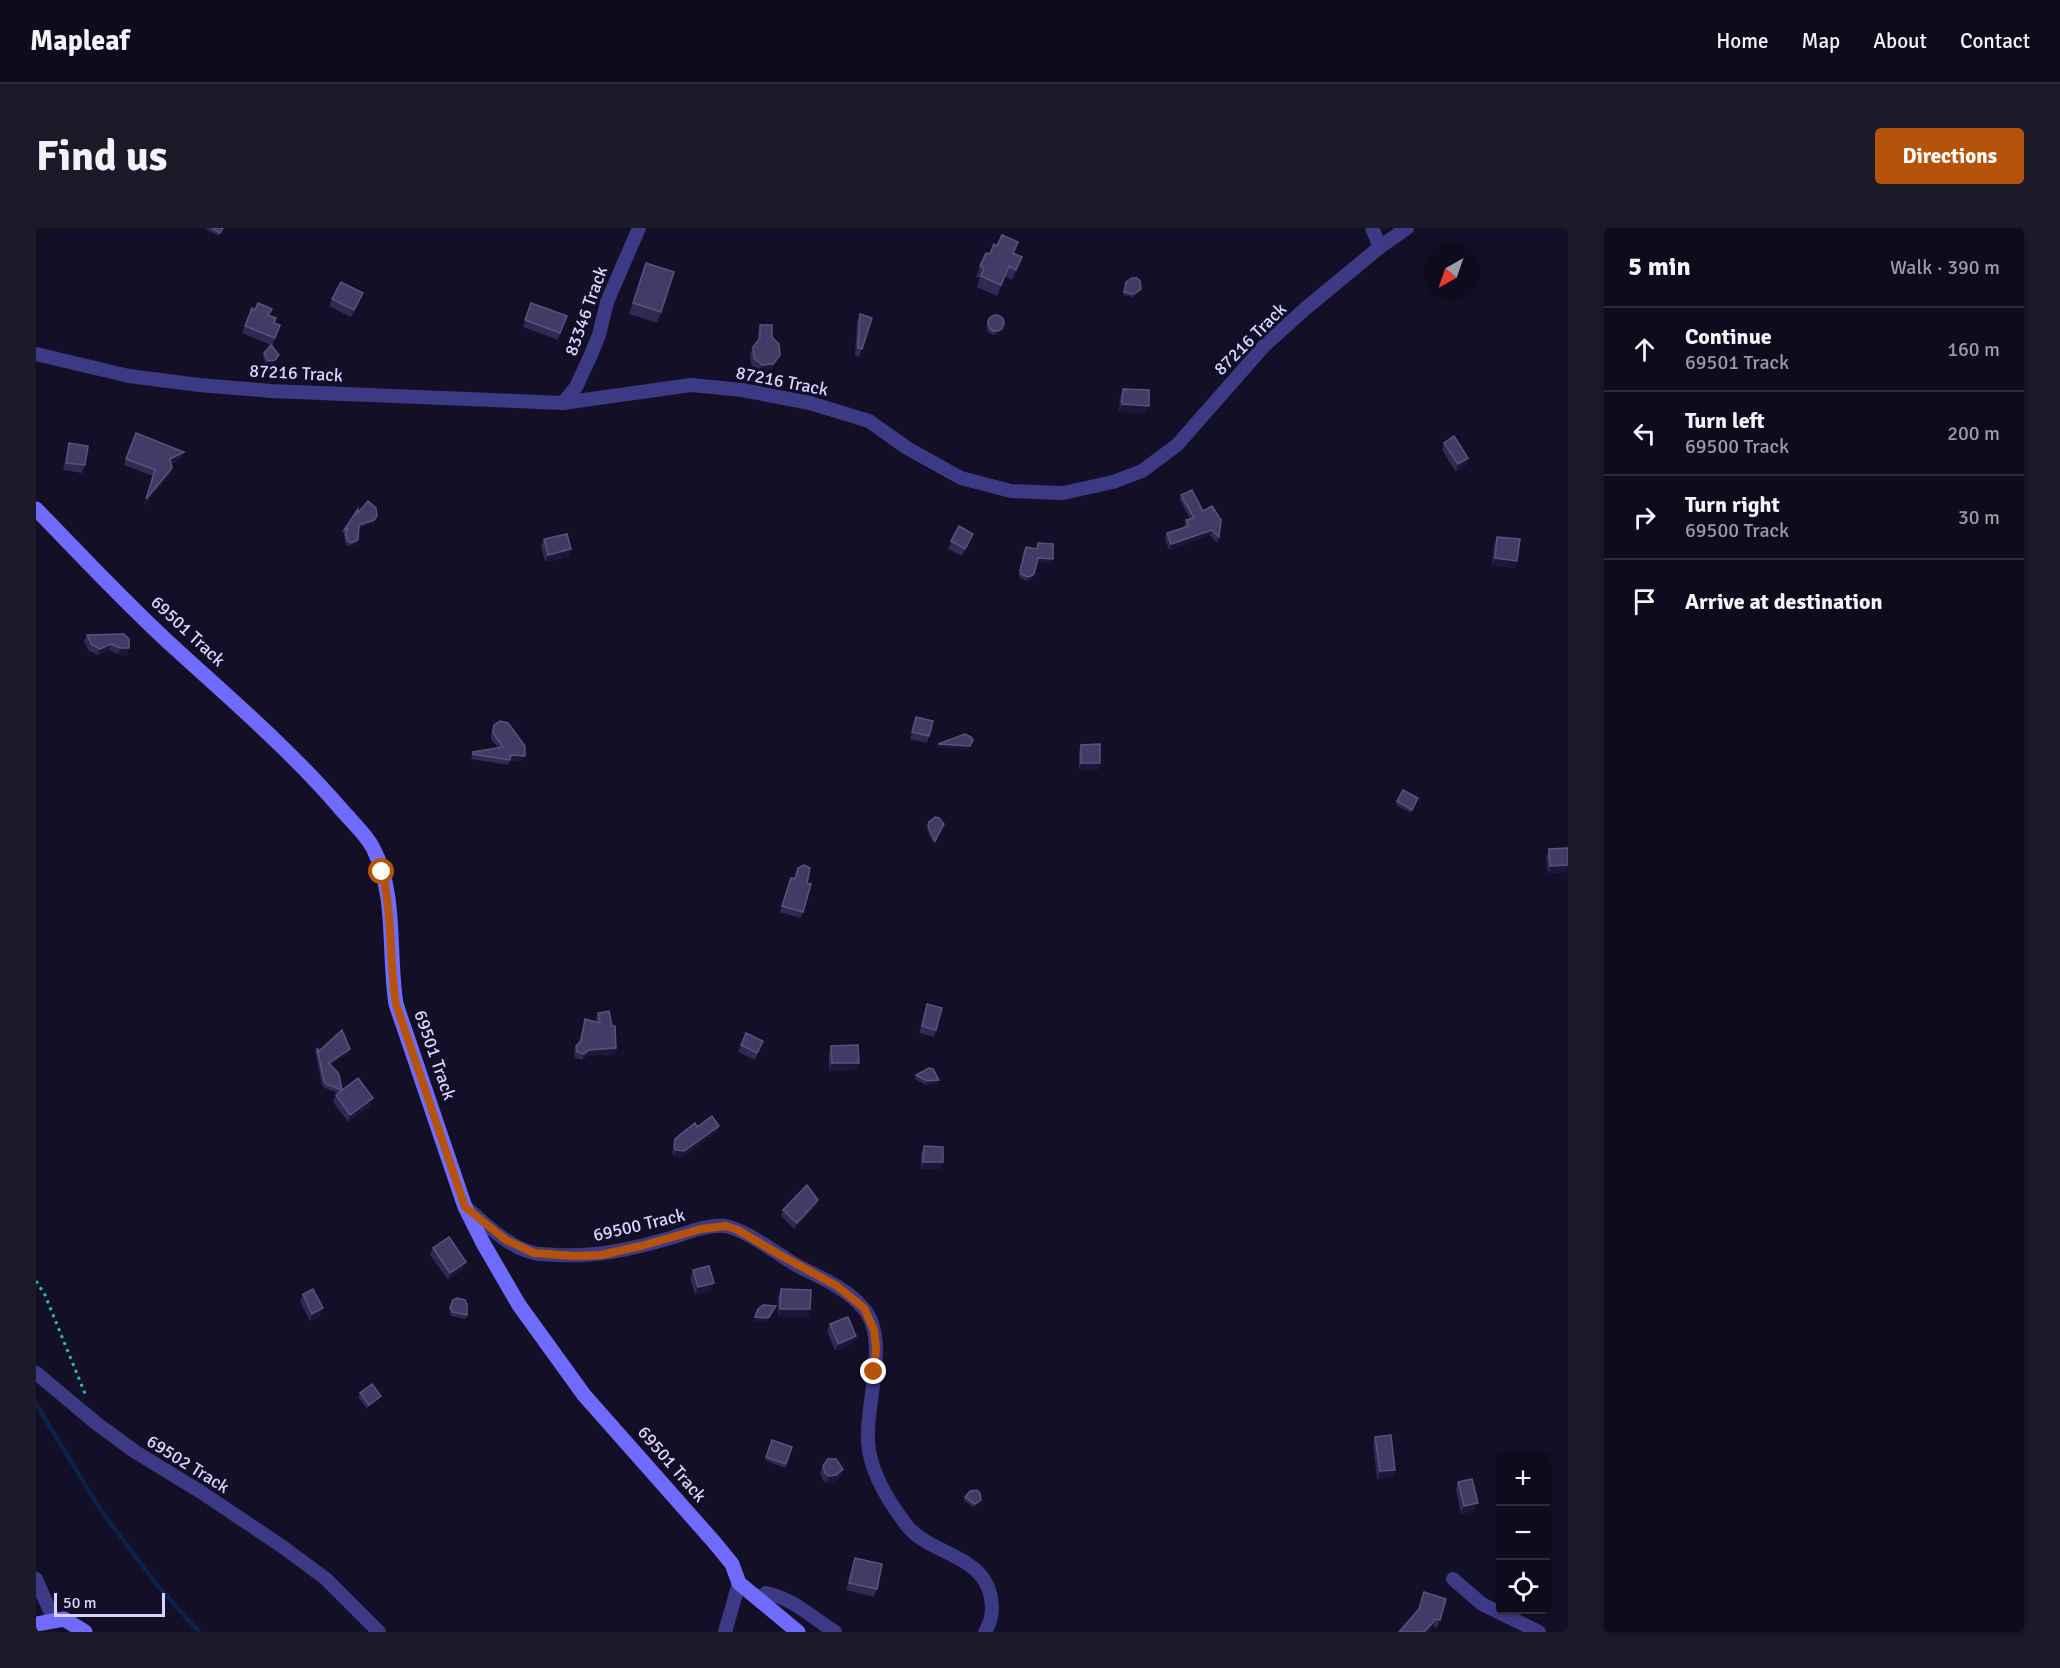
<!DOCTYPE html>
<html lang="en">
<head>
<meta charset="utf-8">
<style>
	body { margin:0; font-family:Signika,sans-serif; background:#1c1929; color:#f1f3f6 }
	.controls { position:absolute; right:18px; bottom:18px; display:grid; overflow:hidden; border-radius:6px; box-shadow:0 2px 4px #0004 }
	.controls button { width:54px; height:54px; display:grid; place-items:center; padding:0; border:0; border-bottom:2px solid #2e2b3b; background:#0e0b1c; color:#f1f3f6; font:30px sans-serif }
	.compass { position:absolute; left:1388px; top:18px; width:54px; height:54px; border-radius:50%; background:#0e0b1c; box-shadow:0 2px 4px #0004; rotate:220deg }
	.scale { position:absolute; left:18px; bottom:15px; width:111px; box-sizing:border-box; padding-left:6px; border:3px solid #d9d4ff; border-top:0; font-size:16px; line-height:21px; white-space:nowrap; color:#d9d4ff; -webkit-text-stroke:4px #130f26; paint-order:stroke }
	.stop { position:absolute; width:18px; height:18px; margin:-14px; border:4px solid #b45309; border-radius:50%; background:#fff }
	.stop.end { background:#b45309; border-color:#fff; box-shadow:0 2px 6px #0008 }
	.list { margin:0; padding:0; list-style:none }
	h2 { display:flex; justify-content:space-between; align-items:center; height:78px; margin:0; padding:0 24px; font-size:26px }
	h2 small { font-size:20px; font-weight:400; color:#9b9ba3 }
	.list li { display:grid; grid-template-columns:39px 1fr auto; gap:18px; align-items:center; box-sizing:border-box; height:84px; padding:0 24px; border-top:2px solid #2e2b3b }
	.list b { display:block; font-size:22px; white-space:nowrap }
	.list p { margin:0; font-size:20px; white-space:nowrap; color:#9b9ba3 }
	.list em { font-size:20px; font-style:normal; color:#9b9ba3 }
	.icon { flex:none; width:33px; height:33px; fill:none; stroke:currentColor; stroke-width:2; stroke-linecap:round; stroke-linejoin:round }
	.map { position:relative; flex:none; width:1532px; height:1404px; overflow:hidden; border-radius:6px }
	header { display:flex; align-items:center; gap:36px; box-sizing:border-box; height:84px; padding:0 30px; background:#0e0b1c; border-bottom:2px solid #2e2b3b }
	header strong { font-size:28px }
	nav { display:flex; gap:33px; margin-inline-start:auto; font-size:21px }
	.intro { display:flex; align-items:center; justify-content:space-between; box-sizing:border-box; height:144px; padding:0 36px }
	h1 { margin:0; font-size:42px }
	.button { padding:15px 27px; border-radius:6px; background:#b45309; color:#fff; font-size:21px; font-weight:700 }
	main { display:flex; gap:36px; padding:0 36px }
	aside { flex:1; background:#0e0b1c; border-radius:6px; box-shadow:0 2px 4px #0004 }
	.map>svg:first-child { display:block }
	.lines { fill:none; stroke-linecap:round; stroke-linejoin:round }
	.stream { stroke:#0c2248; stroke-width:4.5 }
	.path { stroke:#2fb8b0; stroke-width:3; stroke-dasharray:3 4.5; stroke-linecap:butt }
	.street { stroke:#3d3a85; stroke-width:14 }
	.secondary { stroke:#6f6bff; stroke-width:15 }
	.wall { fill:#312854 }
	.shaded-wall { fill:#1d163a }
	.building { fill:#433a66; stroke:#5a527e; stroke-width:1.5 }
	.route { stroke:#b45309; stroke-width:8 }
	.labels { text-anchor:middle; stroke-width:6; stroke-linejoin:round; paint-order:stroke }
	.street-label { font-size:18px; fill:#d9d4ff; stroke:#130f26 }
</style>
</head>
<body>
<header>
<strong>Mapleaf</strong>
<nav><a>Home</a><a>Map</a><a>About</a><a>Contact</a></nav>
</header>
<div class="intro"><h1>Find us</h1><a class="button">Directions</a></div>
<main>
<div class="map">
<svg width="1532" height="1404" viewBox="0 0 1532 1404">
	<rect width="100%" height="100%" fill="#130f26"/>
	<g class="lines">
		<!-- stream -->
		<path class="stream" d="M0 1176 64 1281 121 1357 163 1404"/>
		<!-- path -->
		<path class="path" d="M0 1053 9 1067 50 1168"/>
		<!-- street -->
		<g class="street">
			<path d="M1336 0 1344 19"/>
			<path d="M0 126 93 148 163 157 235 163 527 175 655 157 706 162 774 175 833 193 871 220 925 250 975 263 1027 265 1077 254 1106 243 1141 217 1228 118 1270 80 1344 19 1371 0"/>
			<path d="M527 175 540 159 554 129 563 107 571 74 603 0"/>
			<path d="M431 980C451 997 472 1019 498 1025 505 1027 513 1026 521 1027 558 1029 592 1022 627 1012 647 1007 669 996 689 998 707 1000 743 1027 760 1037 783 1049 811 1060 828 1081 854 1112 829 1176 832 1214 834 1244 854 1276 872 1299 896 1327 948 1327 955 1370 957 1383 956 1392 949 1404"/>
			<path d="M0 1145 60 1195 98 1223 165 1264 247 1319 290 1351 343 1404"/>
			<path d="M0 1351 18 1392H16"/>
			<path d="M1417 1351 1446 1376 1503 1404"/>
			<path d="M722 1371 730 1365C756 1370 777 1390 799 1404"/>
			<path d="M689 1404 703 1355"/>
		</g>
		<!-- secondary -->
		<g class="secondary">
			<path d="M0 281C47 329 92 378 142 423 198 474 255 523 305 581 315 593 330 606 337 620 361 665 352 726 360 776L429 979 447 1015 483 1077 548 1167 678 1314 696 1336 703 1355 762 1404"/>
			<path d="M0 1396 28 1391 49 1404"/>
		</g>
	</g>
	<!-- wall -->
	<g class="wall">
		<path d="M170 0H187L183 8 169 1Z"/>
		<path d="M978 25 986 29 982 39 976 52 969 49 961 68 941 59 944 50 940 49 944 38Z"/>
		<path d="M610 35 625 84 621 95 593 86Z"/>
		<path d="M1090 54 1105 61 1103 64 1097 69 1087 67Z"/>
		<path d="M327 65 315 89 293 78 296 71Z"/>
		<path d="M495 75 531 88 522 112 487 99Z"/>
		<path d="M824 86 836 90 823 129 819 128 821 93Z"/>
		<path d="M233 87 239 95 244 97 236 118V117L243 127 238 136 230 137 227 129 228 125 235 117 206 105 209 98Z"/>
		<path d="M952 91 967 99 966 103 959 107 955 106 951 103V95Z"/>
		<path d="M724 97 736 109 741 134 734 143 724 144 715 137 714 126 717 119 722 113V105Z"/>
		<path d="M1087 161 1110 185 1083 184 1084 168Z"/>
		<path d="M100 205 148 224 146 230 135 236 134 246 108 277 117 248 88 237Z"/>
		<path d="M33 215 49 237 46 245 27 242 31 223Z"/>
		<path d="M1408 215 1432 230 1430 237 1420 244 1406 222Z"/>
		<path d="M1145 267 1167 283 1183 309 1181 315 1174 307 1133 322 1129 310 1131 305 1149 299 1148 298 1150 292 1154 291 1144 272Z"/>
		<path d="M322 285 341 288 337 295 323 300 322 312 321 316 314 318 310 317 308 310 310 304 306 306 308 302Z"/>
		<path d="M937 306 934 313 926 328 912 321 915 313Z"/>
		<path d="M1461 309 1481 333 1479 340 1456 338 1458 316Z"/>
		<path d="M508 311 535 321 532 329 509 334 505 318Z"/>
		<path d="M1002 315 1015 335 1001 334 997 349 994 352 991 353 984 350 983 346 988 322 990 319 1000 321Z"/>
		<path d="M88 406 91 427 82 426 73 422 62 427 53 423 48 413 51 407Z"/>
		<path d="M880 489 893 508 891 515 874 511Z"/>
		<path d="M458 497 487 533 474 532 472 537 435 531 437 524 462 520 455 511V507Z"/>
		<path d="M1045 517 1062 542H1043V524Z"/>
		<path d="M1382 570 1375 585 1360 577 1361 573Z"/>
		<path d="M893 594 908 596 898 616 891 602Z"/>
		<path d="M1513 621 1530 644 1512 645 1510 629Z"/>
		<path d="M771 655 767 684 764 690 744 684 752 657Z"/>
		<path d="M891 776 900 802 898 809 883 805Z"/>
		<path d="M562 785 580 820 578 826 551 828 546 832 539 830 538 823 540 818 543 814 549 791 560 794V790Z"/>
		<path d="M727 813 719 832 702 824 705 817Z"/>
		<path d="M795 818 820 842 793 843V825Z"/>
		<path d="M281 820 283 823 313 825 295 836 306 862 334 878 312 894 297 874 300 867 302 865 289 860 286 857 279 823Z"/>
		<path d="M880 847 903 852 902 855 890 857 879 851Z"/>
		<path d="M661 899 681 904 646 929 638 928 636 924 639 911Z"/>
		<path d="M888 918 905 941H885V926Z"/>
		<path d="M782 972 780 978 758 1001 745 988 747 982Z"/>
		<path d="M397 1020 427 1041 412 1052 394 1027Z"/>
		<path d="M657 1042 675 1062 659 1067 654 1050Z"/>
		<path d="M745 1061 774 1081 772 1089 742 1088V1068Z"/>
		<path d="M267 1066 284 1088 274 1093 264 1073Z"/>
		<path d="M417 1072 431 1087 430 1091 415 1088 413 1084Z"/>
		<path d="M794 1096 817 1115 799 1123 791 1103Z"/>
		<path d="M324 1165 343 1171 331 1181 322 1169Z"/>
		<path d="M1339 1209 1359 1242 1357 1249 1341 1251 1337 1216Z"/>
		<path d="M736 1212 756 1219 749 1240 729 1232Z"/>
		<path d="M787 1238 807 1241 805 1249 798 1254 790 1255 787 1252 784 1245Z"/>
		<path d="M1422 1254 1439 1283 1425 1286 1420 1261Z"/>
		<path d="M929 1269 945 1272 943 1275 938 1279 928 1273Z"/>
		<path d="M819 1330 841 1361 838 1369 810 1362Z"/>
		<path d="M1410 1371 1401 1400 1397 1398 1392 1404Z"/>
	</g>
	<!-- shaded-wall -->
	<g class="shaded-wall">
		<path d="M1105 61 1103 64 1097 69 1098 66Z"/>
		<path d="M967 99 966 103 959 107 960 103Z"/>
		<path d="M243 127 238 136 230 137 232 133Z"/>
		<path d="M744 127 741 134 734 143 724 144 726 137Z"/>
		<path d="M1086 176 1113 178 1110 185 1083 184Z"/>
		<path d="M148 224 146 230 132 237 134 231Z"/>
		<path d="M1432 230 1430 237 1420 244 1422 236Z"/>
		<path d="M136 240 134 246 108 277 110 271Z"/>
		<path d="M341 288 337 295 321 301 323 297Z"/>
		<path d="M1176 302 1174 307 1133 322 1135 316Z"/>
		<path d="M937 306 934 313 926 328 929 321Z"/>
		<path d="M322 312 321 316 314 318 315 315Z"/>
		<path d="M535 321 532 329 509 334 512 327Z"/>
		<path d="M1002 330 1017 331 1015 335 1000 334Z"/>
		<path d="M1459 330 1481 333 1479 340 1456 338Z"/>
		<path d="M998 346 997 349 994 352 991 353 992 349Z"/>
		<path d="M75 416 73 422 62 427 64 421Z"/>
		<path d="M84 420H93L91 427 82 426Z"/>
		<path d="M902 516 934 518 933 522 900 520Z"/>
		<path d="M475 527 489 528 487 533 473 532Z"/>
		<path d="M1045 535H1064L1062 542H1043Z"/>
		<path d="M1532 637 1530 644 1512 645 1514 638Z"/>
		<path d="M580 820 578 826 551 828 546 832 548 826 553 822Z"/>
		<path d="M314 821 313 825 292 838 293 835Z"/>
		<path d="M796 835H823L820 842 793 843Z"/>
		<path d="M903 852 902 855 890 857 891 853Z"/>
		<path d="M337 870 334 878 312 894 314 887Z"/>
		<path d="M683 898 681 904 646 929 638 928 640 922Z"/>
		<path d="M887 934H907L905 941H885Z"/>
		<path d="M782 972 780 978 758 1001 761 995Z"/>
		<path d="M430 1034 427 1041 412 1052 414 1045Z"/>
		<path d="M678 1055 675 1062 659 1067 662 1059Z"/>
		<path d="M740 1078 732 1092 729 1094 718 1093 719 1089Z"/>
		<path d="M287 1080 284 1088 274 1093 276 1086Z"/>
		<path d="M744 1081H774L772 1089 742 1088Z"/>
		<path d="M820 1108 817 1115 799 1123 802 1116Z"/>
		<path d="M345 1168 343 1171 331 1181 333 1177Z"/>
		<path d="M807 1241 805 1249 798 1254 790 1255 793 1248Z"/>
		<path d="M1359 1242 1357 1249 1341 1251 1344 1243Z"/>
		<path d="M945 1272 943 1275 938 1279 939 1276Z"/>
		<path d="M1442 1275 1439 1283 1425 1286 1428 1278Z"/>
		<path d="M1400 1391 1397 1398 1392 1404H1388Z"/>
	</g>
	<!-- building -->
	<g class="building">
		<path d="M176 0H187L184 5Z"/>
		<path d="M966 7 982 14 977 25 986 29 980 42 973 38 965 57 945 48 948 40 944 38 950 25 954 26 958 16 961 18Z"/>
		<path d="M610 35 638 44 625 84 597 75Z"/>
		<path d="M1096 50H1101L1104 53 1105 61 1098 66 1088 64 1090 54Z"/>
		<path d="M305 54 327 65 318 82 296 71Z"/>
		<path d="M222 75 236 81 232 87 240 90 238 95 244 97 239 110 209 98 216 80 219 82Z"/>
		<path d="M495 75 531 88 524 105 489 92Z"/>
		<path d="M824 86 836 90 826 121 822 120Z"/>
		<circle cx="960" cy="95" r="8"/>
		<path d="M724 97H736V109L743 116 744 127 737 136 726 137 718 130 717 119 724 110Z"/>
		<path d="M235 117 243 127 239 132 232 133 228 125Z"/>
		<path d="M1087 161 1113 162V178L1086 176Z"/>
		<path d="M100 205 148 224 134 231 136 240 110 271 119 242 90 231Z"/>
		<path d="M1418 208 1432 230 1422 236 1408 215Z"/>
		<path d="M33 215 52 218 49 237 30 235Z"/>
		<path d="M1156 262 1167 283 1176 278 1185 292 1183 309 1176 302 1135 316 1131 305 1153 298 1150 292 1158 290 1145 267Z"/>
		<path d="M332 273 340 280 341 288 338 292 323 297 322 312 315 315 312 313 309 306 312 301 308 302 322 281V285Z"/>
		<path d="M923 298 937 306 929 321 915 313Z"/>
		<path d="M531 306 535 321 512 327 508 311Z"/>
		<path d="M1461 309 1484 311 1481 333 1459 330Z"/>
		<path d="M1002 315 1017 316V331L1002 330 998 346 995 348 992 349 985 346 984 343 990 319 1001 321Z"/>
		<path d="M88 406 93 411V420H84L75 416 64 421 56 417 51 407Z"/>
		<path d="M880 489 897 493 893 508 876 504Z"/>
		<path d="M464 493 472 495 489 518V528L475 527 474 532 437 526V524L467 519 457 505V501L458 497Z"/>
		<path d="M929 506 935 509 937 512 934 518 902 516Z"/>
		<path d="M1064 516V535H1045V517Z"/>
		<path d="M1367 562 1382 570 1376 582 1361 573Z"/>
		<path d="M899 589 903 590 908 596 899 613 892 598 893 594Z"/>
		<path d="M1532 620V637L1514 638 1513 621Z"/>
		<path d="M768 637 774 640 771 655 775 656 767 684 746 678 755 650 759 651 762 640Z"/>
		<path d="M891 776 906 780 900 802 886 798Z"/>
		<path d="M573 783 576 798H579L580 820 553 822 548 826 541 824 540 818 545 813 549 791 564 795 562 785Z"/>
		<path d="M306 802 314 821 293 835 303 846 306 862 290 856 288 853 281 820 283 823Z"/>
		<path d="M710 805 727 813 721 825 705 817Z"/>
		<path d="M822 817 823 835H796L795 818Z"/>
		<path d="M893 840 897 841 903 852 891 853 880 847Z"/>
		<path d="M322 850 337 870 314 887 300 867Z"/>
		<path d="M676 888 683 898 648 923 640 922 638 918 639 911 659 895 661 899Z"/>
		<path d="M888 918 907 919V934H887Z"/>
		<path d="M771 957 782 972 761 995 747 982Z"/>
		<path d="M413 1009 430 1034 414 1045 397 1020Z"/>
		<path d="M673 1038 678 1055 662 1059 657 1042Z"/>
		<path d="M277 1061 287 1080 276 1086 267 1066Z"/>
		<path d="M745 1061 775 1062 774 1081H744Z"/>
		<path d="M421 1070 429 1072 431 1076V1087L417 1084 414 1080 417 1072Z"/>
		<path d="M727 1077 740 1078 733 1089 730 1090 719 1089 722 1081Z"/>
		<path d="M812 1089 820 1108 802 1116 794 1096Z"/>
		<path d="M336 1156 345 1168 333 1177 324 1165Z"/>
		<path d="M1355 1207 1359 1242 1344 1243 1339 1209Z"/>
		<path d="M736 1212 756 1219 750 1236 730 1229Z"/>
		<path d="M792 1231H800L807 1241 800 1247 793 1248 789 1245 787 1238Z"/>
		<path d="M1436 1251 1442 1275 1428 1278 1422 1254Z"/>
		<path d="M941 1262 944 1265 945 1272 939 1276 929 1269 934 1263Z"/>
		<path d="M819 1330 846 1336 841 1361 813 1355Z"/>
		<path d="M1388 1364 1410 1371 1404 1392 1400 1391 1388 1404H1363L1383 1381Z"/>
	</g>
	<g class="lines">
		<!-- route -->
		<path class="route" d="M346 644C357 687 353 732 360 776L429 979 470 1012 498 1025 538 1028 565 1027 605 1018 665 1001 690 998 702 1002 744 1027 801 1058 828 1080 838 1102 840 1121 838 1144"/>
	</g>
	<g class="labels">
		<!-- street labels -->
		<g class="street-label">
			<text transform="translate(550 83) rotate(-70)" y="6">83346 Track</text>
			<text transform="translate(1214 111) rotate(-45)" y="6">87216 Track</text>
			<text transform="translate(260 145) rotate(3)" y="6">87216 Track</text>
			<text transform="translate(746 153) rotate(11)" y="6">87216 Track</text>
			<text transform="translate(152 403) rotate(43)" y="6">69501 Track</text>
			<text transform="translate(399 827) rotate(71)" y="6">69501 Track</text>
			<text transform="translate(603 997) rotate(-13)" y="6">69500 Track</text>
			<text transform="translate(152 1236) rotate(32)" y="6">69502 Track</text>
			<text transform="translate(636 1236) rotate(49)" y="6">69501 Track</text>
		</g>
	</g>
</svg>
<div class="controls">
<button>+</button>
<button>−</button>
<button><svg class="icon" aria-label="locate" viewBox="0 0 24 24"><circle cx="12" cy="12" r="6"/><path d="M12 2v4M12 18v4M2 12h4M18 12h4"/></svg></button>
</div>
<svg class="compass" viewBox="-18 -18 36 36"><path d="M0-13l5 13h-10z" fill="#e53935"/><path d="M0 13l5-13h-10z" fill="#9b9ba3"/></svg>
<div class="scale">50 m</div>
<div class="stop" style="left:346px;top:644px"></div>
<div class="stop end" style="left:838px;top:1144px"></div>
</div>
<aside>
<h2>5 min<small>Walk · 390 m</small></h2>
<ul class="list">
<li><svg class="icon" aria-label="ahead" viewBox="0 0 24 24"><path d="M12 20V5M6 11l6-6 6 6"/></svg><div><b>Continue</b><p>69501 Track</p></div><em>160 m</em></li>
<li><svg class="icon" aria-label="left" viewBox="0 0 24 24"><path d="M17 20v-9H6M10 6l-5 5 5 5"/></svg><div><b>Turn left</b><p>69500 Track</p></div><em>200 m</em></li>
<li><svg class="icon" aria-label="right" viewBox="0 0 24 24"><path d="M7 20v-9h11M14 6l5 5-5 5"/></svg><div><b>Turn right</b><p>69500 Track</p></div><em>30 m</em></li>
<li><svg class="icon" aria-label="arrive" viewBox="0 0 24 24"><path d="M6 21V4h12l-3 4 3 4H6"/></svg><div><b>Arrive at destination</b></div></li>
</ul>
</aside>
</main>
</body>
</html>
